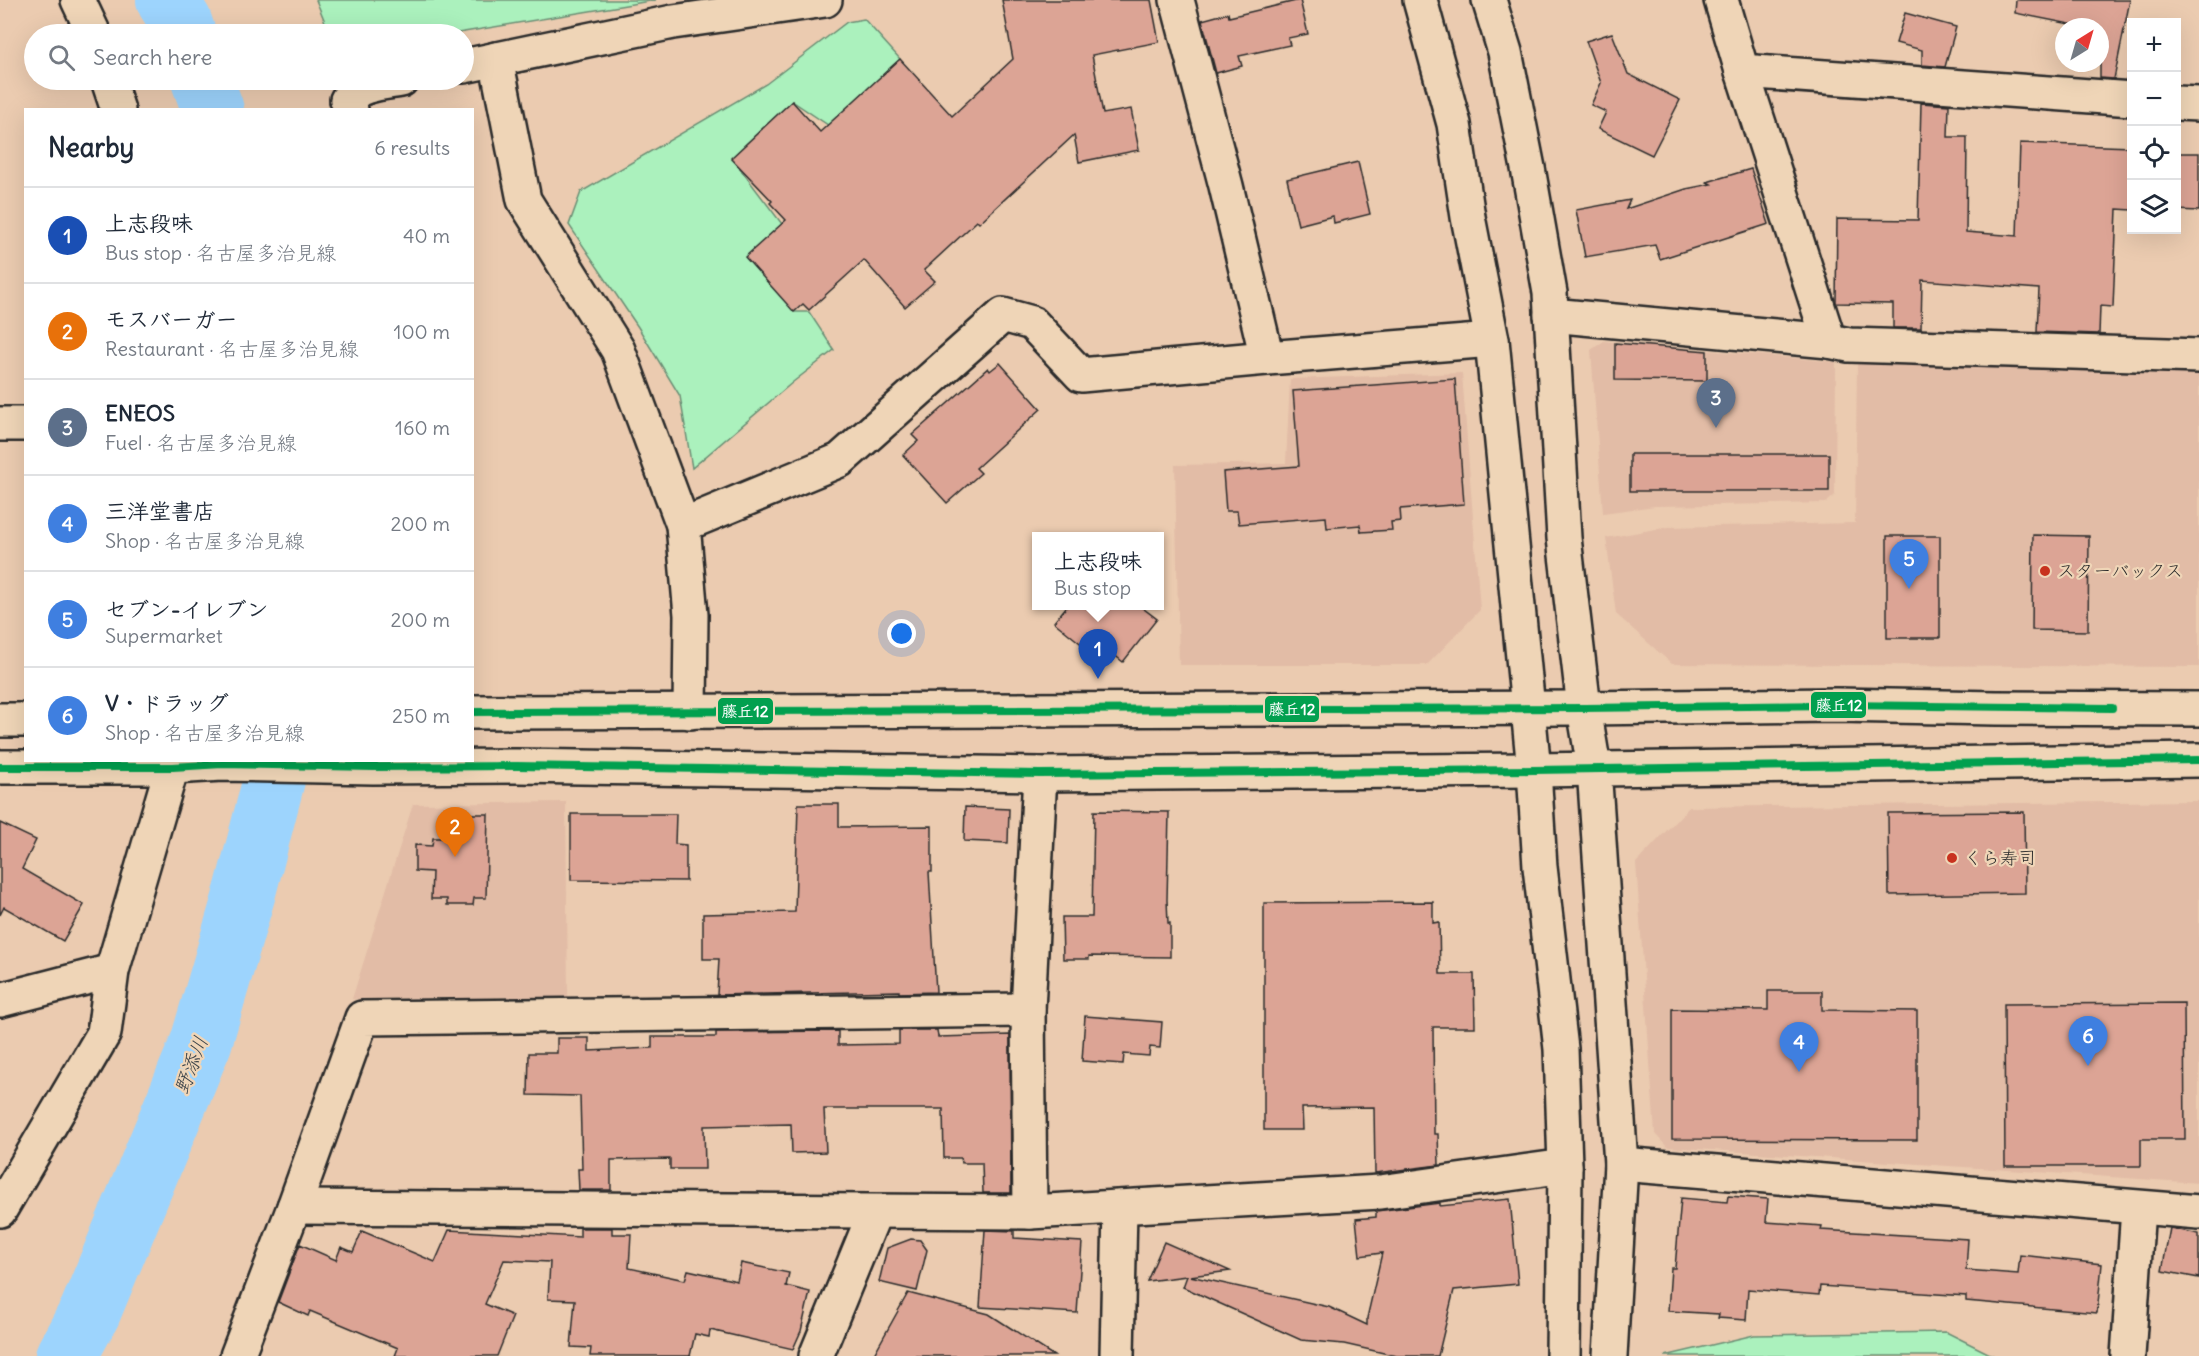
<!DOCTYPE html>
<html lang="en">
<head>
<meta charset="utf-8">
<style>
	body { margin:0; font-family:Delius,"Klee One",sans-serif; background:#f2f2f3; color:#1f2937 }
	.controls { position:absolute; right:18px; top:18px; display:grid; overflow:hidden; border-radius:0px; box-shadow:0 6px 24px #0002 }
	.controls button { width:54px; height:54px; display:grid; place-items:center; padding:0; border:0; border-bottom:2px solid #e0e1e3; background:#fff; color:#1f2937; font:30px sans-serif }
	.compass { position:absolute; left:2055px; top:18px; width:54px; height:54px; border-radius:50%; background:#fff; box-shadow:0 6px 24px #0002; rotate:37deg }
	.you { position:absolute; left:902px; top:634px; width:21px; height:21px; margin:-15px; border:4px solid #fff; border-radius:50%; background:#1a73e8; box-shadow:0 0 0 9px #1a73e833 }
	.badge { display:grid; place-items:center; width:39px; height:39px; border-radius:50%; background:#111827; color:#fff; font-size:20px; font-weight:700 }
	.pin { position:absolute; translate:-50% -50px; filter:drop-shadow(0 2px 3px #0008) }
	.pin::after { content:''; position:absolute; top:32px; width:21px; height:18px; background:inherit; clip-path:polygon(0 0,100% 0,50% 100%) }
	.popup { position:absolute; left:1032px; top:532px; width:132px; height:78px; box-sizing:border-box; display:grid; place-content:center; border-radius:0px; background:#fff; filter:drop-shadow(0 2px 4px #0005); font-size:20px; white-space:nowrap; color:#747a83 }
	.popup b { font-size:22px; color:#1f2937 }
	.popup::after { content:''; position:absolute; left:50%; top:100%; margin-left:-12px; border:12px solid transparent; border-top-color:#fff }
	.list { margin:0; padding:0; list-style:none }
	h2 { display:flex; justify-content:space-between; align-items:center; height:78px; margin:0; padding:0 24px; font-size:26px }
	h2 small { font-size:20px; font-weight:400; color:#747a83 }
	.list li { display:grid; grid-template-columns:39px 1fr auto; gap:18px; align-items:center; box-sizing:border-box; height:96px; padding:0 24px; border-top:2px solid #e0e1e3 }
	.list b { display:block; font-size:22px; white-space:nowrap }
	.list p { margin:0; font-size:20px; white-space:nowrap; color:#747a83 }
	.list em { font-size:20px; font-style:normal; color:#747a83 }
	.icon { flex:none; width:33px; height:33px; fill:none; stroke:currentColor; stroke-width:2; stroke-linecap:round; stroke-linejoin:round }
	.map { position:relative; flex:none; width:2199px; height:1356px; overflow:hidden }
	.search { position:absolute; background:#fff; box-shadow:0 6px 24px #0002; left:24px; top:24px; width:450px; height:66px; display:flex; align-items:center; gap:15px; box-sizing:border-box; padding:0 21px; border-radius:33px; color:#747a83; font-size:22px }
	.panel { position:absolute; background:#fff; box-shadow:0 6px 24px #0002; left:24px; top:108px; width:450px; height:654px; border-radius:0px }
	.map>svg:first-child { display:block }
	.built { fill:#e2bca6 }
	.green { fill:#abf1bd; stroke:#6b8e74; stroke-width:1.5 }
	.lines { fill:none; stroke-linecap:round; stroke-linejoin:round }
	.river { stroke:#9dd4fd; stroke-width:62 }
	.building { fill:#dca495; stroke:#2b2b2b; stroke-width:1.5 }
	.minor-casing { stroke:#2b2b2b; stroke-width:38 }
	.major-casing { stroke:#2b2b2b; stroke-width:38 }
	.minor { stroke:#efd5b7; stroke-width:33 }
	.major { stroke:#efd5b7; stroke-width:33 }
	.bus-1-casing { stroke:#efd5b7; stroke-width:12 }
	.bus-1 { stroke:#02a04f; stroke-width:8 }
	.poi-dot { fill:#c8321e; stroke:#efd5b7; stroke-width:2 }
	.labels { text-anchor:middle; stroke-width:4.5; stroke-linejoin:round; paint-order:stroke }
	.poi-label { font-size:18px; fill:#2b2b2b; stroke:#efd5b7; text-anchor:start }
	.water-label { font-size:20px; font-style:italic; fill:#3c444a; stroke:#efd5b7 }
	.line-badge { stroke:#efd5b7; stroke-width:2 }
	.badge-label { font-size:16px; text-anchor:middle; font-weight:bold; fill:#fff }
</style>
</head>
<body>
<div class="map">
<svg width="2199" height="1356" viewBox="0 0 2199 1356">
	<rect width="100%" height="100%" fill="#ebcbb0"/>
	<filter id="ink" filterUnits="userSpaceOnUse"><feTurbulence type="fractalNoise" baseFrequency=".0167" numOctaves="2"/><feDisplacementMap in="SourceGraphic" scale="12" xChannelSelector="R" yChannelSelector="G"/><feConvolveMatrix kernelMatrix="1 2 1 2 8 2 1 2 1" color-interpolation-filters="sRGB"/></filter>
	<g filter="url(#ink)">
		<g class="built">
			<path d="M 1604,341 L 1836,362 L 1835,495 L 1826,503 L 1655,506 L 1603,513 L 1591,350 Z"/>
			<path d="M 1857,364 L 2199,372 L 2199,667 L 1672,664 L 1616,614 L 1606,538 L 1667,527 L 1855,523 Z"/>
			<path d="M 1462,373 L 1480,610 L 1427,665 L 1179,665 L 1175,465 L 1286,463 L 1290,379 Z"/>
			<path d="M 2199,801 L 2199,1183 L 1667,1147 L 1655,1134 L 1636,863 L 1689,807 Z"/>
			<path d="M 566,802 L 568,997 L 352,999 L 413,804 Z"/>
		</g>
		<g class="green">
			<path d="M 316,0 L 656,0 L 452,34 L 330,34 Z"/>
			<path d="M 864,19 L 900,59 L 828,125 L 792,101 L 732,158 L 782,224 L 794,312 L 809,312 L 834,350 L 793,382 L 692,468 L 680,396 L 638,327 L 569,225 L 581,192 L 766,84 L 847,22 Z"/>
			<path d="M 1946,1332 L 1994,1356 L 1665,1356 L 1754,1335 Z"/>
		</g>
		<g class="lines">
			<g class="river">
				<path d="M 167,0 L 181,22 L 185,34"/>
				<path d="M 202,80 L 213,110"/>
				<path d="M 66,1356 L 90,1312 L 201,1043 L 245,892 L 279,760"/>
			</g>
		</g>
		<g class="building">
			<path d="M 1002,0 L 1151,0 L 1159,42 L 1092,55 L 1103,114 L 1131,109 L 1139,150 L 1079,162 L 1074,135 L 979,223 L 977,221 L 924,270 L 935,281 L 905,307 L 864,260 L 809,310 L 803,304 L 794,312 L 745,257 L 786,220 L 770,203 L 772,201 L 731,158 L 792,101 L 820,132 L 900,59 L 952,116 L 1013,59 Z"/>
			<path d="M 1300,0 L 1308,34 L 1288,38 L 1290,45 L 1239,56 L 1242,66 L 1216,73 L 1202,20 L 1228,13 L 1229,17 Z"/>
			<path d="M 2016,0 L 2130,0 L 2114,79 L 2100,78 L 2100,27 L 2085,27 L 2015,13 Z"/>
			<path d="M 1905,13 L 1956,27 L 1945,67 L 1922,65 L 1922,50 L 1896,43 Z"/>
			<path d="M 1612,33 L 1628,74 L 1680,100 L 1652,155 L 1598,129 L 1606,112 L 1591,105 L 1601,83 L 1586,41 Z"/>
			<path d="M 1921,103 L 1949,105 L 1948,137 L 1967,137 L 1966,232 L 2017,236 L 2020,143 L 2132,147 L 2132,210 L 2117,209 L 2113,307 L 2100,306 L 2099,334 L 2037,332 L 2039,289 L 1922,280 L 1921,328 L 1893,328 L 1893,304 L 1836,303 L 1837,219 L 1918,220 Z"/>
			<path d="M 2176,153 L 2199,153 L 2199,211 L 2176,210 Z"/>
			<path d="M 1358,162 L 1370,214 L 1334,223 L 1333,216 L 1298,225 L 1287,179 Z"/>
			<path d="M 1751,169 L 1769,224 L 1660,259 L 1655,245 L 1585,257 L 1576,210 L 1630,200 L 1626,209 L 1686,189 L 1711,184 L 1707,182 Z"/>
			<path d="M 1615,343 L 1707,351 L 1707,381 L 1615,380 Z"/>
			<path d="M 1000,363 L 1041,409 L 976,468 L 981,473 L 947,503 L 903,455 L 918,441 L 912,435 L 988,368 L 990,371 Z"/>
			<path d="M 1455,379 L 1464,504 L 1400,509 L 1401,521 L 1391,522 L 1392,530 L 1361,532 L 1360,525 L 1327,528 L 1326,517 L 1239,524 L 1237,511 L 1226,511 L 1223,472 L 1299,466 L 1293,391 Z"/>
			<rect x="1630" y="454" width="199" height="37"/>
			<path d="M 2033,535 L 2089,536 L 2088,631 L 2032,630 Z"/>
			<rect x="1887" y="536" width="53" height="102"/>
			<path d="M 1067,606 L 1140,606 L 1157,619 L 1123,662 L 1113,654 L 1105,663 L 1054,622 Z"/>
			<path d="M 798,804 L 839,804 L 839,827 L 932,826 L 932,872 L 929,872 L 936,992 L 899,993 L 899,991 L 717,995 L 719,959 L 703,959 L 703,914 L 795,912 Z"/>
			<path d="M 965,807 L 1009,809 L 1008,843 L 964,841 Z"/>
			<path d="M 1094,811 L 1169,812 L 1167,900 L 1168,923 L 1170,923 L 1170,957 L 1089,956 L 1089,959 L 1063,959 L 1062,917 L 1092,917 Z"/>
			<path d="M 2024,812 L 2025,893 L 1889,895 L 1888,813 Z"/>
			<path d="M 445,814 L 488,814 L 486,898 L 474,898 L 473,905 L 447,905 L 447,899 L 431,899 L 432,872 L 415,871 L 415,845 L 432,846 L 433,838 L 445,838 Z"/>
			<path d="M 571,814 L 676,814 L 675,844 L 686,845 L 686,881 L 571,880 Z"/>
			<path d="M 0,823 L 36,840 L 22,869 L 84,905 L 63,941 L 4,907 L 0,915 Z"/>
			<path d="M 1433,902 L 1433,923 L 1439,922 L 1440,974 L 1474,974 L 1475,1027 L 1433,1027 L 1434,1134 L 1438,1134 L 1439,1165 L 1375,1173 L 1374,1107 L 1302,1108 L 1303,1130 L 1264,1130 L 1264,903 Z"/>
			<path d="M 1768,991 L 1822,991 L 1822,1010 L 1917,1011 L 1917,1140 L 1672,1139 L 1672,1009 L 1768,1010 Z"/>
			<path d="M 2184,1003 L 2185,1139 L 2141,1139 L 2141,1166 L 2005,1166 L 2004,1004 Z"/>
			<path d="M 1085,1016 L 1162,1022 L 1160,1048 L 1150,1047 L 1149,1056 L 1124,1054 L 1123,1064 L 1082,1061 Z"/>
			<path d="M 899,1030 L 937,1030 L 938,1037 L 1010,1035 L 1011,1193 L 983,1193 L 982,1163 L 962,1163 L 961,1158 L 944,1158 L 943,1109 L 824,1109 L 826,1152 L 792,1153 L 791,1124 L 704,1126 L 705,1169 L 670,1169 L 670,1159 L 611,1160 L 611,1190 L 579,1190 L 578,1169 L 582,1169 L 580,1096 L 528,1095 L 529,1053 L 557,1053 L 557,1038 L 589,1038 L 589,1051 L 652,1048 L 652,1037 L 716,1037 L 716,1032 L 838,1031 L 838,1045 L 899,1044 Z"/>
			<path d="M 1728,1196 L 1768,1199 L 1766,1222 L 1822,1226 L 1821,1230 L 1968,1239 L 1966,1270 L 2018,1274 L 2020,1255 L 2102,1264 L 2097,1313 L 1966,1301 L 1966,1296 L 1820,1286 L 1819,1295 L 1748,1289 L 1746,1320 L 1718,1318 L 1719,1314 L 1668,1311 L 1671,1268 L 1675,1268 L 1681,1198 L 1727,1202 Z"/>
			<path d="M 1510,1199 L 1518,1284 L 1454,1290 L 1438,1356 L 1397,1356 L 1344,1344 L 1301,1340 L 1183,1287 L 1187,1276 L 1147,1281 L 1164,1242 L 1230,1271 L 1190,1276 L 1329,1307 L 1367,1325 L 1367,1318 L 1382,1253 L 1360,1256 L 1356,1219 L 1376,1217 L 1376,1211 L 1440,1203 L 1440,1206 Z"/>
			<path d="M 580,1228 L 612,1228 L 612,1234 L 631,1234 L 629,1268 L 685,1280 L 688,1270 L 737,1281 L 741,1263 L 789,1273 L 786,1286 L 810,1292 L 801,1331 L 793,1349 L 710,1330 L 709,1337 L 695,1334 L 690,1356 L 590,1356 L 591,1348 L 571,1347 L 575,1300 L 548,1299 L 550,1262 L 504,1260 L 485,1304 L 513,1316 L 497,1356 L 395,1356 L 398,1348 L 310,1311 L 308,1316 L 278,1302 L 300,1244 L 336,1260 L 341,1247 L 353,1252 L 362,1231 L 435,1262 L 449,1230 L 580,1237 Z"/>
			<path d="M 2170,1228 L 2199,1234 L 2199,1278 L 2162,1271 Z"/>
			<path d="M 985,1230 L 1014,1231 L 1014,1238 L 1082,1242 L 1077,1313 L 980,1307 Z"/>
			<path d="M 911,1239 L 920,1240 L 927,1250 L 917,1291 L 879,1282 L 887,1248 Z"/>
			<path d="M 908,1293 L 989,1314 L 1054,1356 L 873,1356 Z"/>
		</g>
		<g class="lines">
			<g class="minor-casing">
				<g id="minor">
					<path d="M 78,0 L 94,34"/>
					<path d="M 1177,0 L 1226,186 L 1267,358 L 1492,340"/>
					<path d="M 1420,0 L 1454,124 L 1468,217 L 1492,340 L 1534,770 L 1540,867 L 1561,1049 L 1565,1166 L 1563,1356"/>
					<path d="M 1489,0 L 1505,52 L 1528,168 L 1550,293 L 1564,538 L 1584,708 L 1594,768 L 1621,1164 L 1610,1356"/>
					<path d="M 1721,0 L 1742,71 L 2132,99"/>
					<path d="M 496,59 L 524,200 L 618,350 L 683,525 L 691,615 L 690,712"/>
					<path d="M 464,66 L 673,22 L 825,0"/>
					<path d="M 1742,71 L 1829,341 L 1849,345 L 2199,356"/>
					<path d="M 108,80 L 118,110"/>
					<path d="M 2176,103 L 2199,104"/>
					<path d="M 351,110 L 347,100 C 357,84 384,83 401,80"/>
					<path d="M 1551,315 L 1829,341"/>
					<path d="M 0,424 L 26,424"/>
					<path d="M 683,525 L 840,460 L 1003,315 L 1032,323 L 1081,375 L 1267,358"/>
					<path d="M 0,1000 L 112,971"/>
					<path d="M 1621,1164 L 2199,1212"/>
					<path d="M 294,1207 L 1030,1212 L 1380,1192 L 1565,1166"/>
					<path d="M 0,1210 L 104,1033 L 112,971 L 174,760"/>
					<path d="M 1030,1212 L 1028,1010 L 1040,774"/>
					<path d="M 237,1356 L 294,1207 L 362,1018 L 1028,1010"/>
					<path d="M 816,1356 L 875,1212"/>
					<path d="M 1117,1356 L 1120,1207"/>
					<path d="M 2128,1356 L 2138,1208"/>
				</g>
			</g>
			<g class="major-casing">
				<g id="major">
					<path d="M 472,712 L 1584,708 L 1836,705 L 1996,708 L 2199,709"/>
					<path d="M 0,720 L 26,720"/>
					<path d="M 0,767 L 173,767 L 222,764 L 373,767 L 517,766 L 1040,774 L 1534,770 L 2199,760"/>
				</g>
			</g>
			<use href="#minor" class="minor"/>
			<use href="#major" class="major"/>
			<g class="bus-1-casing">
				<g id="bus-1">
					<path d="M 472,712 L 1584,708 L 1836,705 L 2112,708"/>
					<path d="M 0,767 L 173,767 L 222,764 L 373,767 L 517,766 L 1040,774 L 1534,770 L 2199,760"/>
				</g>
			</g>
			<use href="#bus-1" class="bus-1"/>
		</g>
	</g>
	<g class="poi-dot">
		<circle cx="2045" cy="571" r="6"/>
		<circle cx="1952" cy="858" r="6"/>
	</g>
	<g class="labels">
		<g class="poi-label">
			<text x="2057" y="577">スターバックス</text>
			<text x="1964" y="864">くら寿司</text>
		</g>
		<g class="water-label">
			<text transform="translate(191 1065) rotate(-69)" y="7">野添川</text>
		</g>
	</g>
	<g class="line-badge">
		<rect x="1810" y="691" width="57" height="28" rx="6" fill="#02a04f"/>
		<rect x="1264" y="695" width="56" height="28" rx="6" fill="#02a04f"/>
		<rect x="717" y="697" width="57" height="28" rx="6" fill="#02a04f"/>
	</g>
	<g class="badge-label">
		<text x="1839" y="711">藤丘12</text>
		<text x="1292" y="715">藤丘12</text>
		<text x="745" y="717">藤丘12</text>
	</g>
</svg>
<div class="controls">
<button>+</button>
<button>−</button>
<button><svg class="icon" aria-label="locate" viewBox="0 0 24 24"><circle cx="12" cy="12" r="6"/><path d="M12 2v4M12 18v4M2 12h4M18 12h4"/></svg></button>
<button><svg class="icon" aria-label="layers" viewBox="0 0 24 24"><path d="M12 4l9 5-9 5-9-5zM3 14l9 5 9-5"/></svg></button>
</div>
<svg class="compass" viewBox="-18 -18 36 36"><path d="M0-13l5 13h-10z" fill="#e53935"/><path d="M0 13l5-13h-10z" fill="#747a83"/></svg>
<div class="you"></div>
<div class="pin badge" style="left:1098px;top:679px;background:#1a4fb4">1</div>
<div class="popup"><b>上志段味</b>Bus stop</div>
<div class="pin badge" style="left:455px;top:857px;background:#e8710a">2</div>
<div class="pin badge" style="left:1716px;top:428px;background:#5c6f8a">3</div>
<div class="pin badge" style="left:1799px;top:1072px;background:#3f7fe0">4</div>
<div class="pin badge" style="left:1909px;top:589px;background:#3f7fe0">5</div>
<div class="pin badge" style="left:2088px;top:1066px;background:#3f7fe0">6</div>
<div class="search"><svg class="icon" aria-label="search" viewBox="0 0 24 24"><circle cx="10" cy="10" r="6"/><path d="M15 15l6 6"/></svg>Search here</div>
<section class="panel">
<h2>Nearby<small>6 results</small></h2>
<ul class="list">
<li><span class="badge" style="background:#1a4fb4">1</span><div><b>上志段味</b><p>Bus stop · 名古屋多治見線</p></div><em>40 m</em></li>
<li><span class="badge" style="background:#e8710a">2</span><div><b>モスバーガー</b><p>Restaurant · 名古屋多治見線</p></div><em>100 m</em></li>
<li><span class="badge" style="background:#5c6f8a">3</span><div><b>ENEOS</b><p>Fuel · 名古屋多治見線</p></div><em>160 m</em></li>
<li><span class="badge" style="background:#3f7fe0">4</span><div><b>三洋堂書店</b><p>Shop · 名古屋多治見線</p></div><em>200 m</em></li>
<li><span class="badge" style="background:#3f7fe0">5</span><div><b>セブン-イレブン</b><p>Supermarket</p></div><em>200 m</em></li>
<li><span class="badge" style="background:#3f7fe0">6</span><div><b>V・ドラッグ</b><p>Shop · 名古屋多治見線</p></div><em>250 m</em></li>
</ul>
</section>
</div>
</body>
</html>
